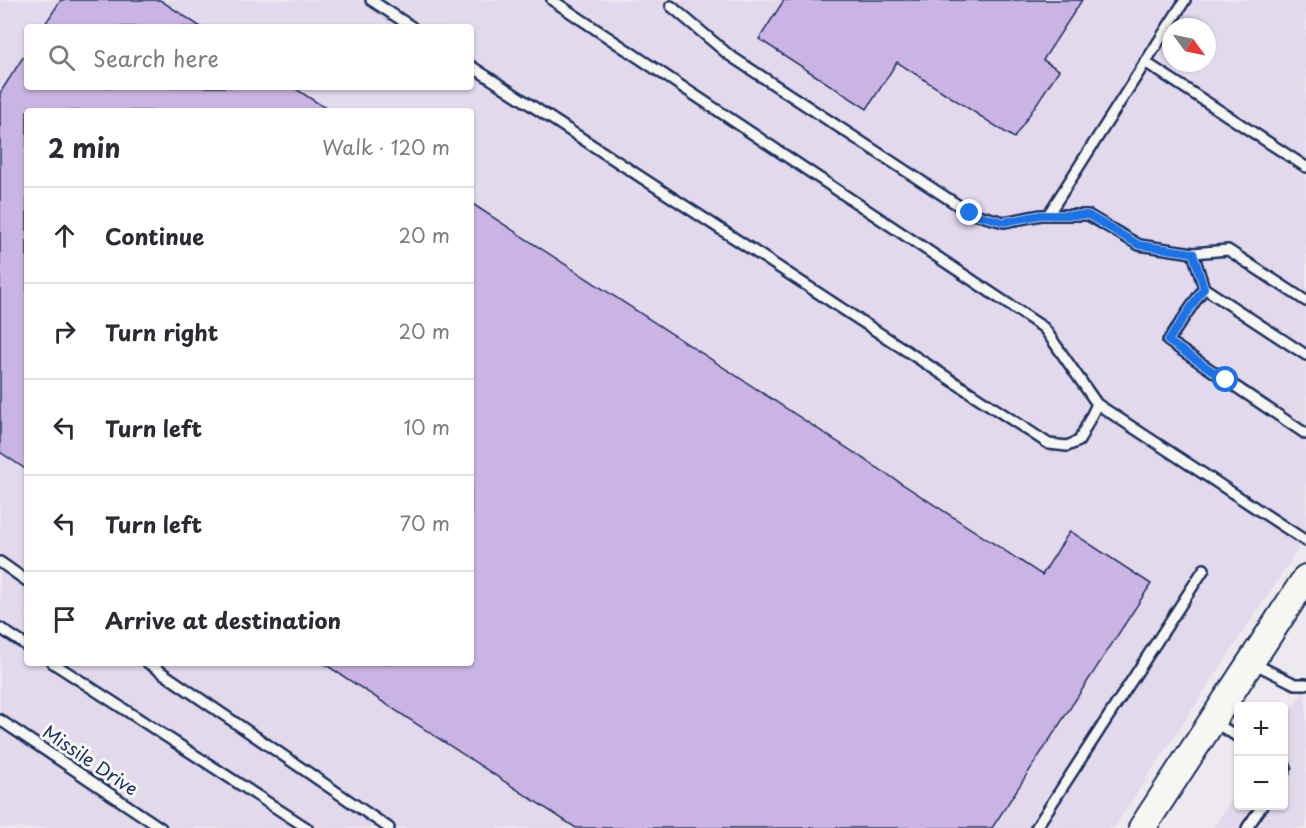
<!DOCTYPE html>
<html lang="en">
<head>
<meta charset="utf-8">
<style>
	body { margin:0; font-family:"Playpen Sans",sans-serif; background:#f2f2f3; color:#2b2b33 }
	.controls { position:absolute; right:18px; bottom:18px; display:grid; overflow:hidden; border-radius:6px; box-shadow:0 2px 4px #0004 }
	.controls button { width:54px; height:54px; display:grid; place-items:center; padding:0; border:0; border-bottom:2px solid #e1e1e2; background:#fff; color:#2b2b33; font:30px sans-serif }
	.compass { position:absolute; left:1162px; top:18px; width:54px; height:54px; border-radius:50%; background:#fff; box-shadow:0 2px 4px #0004; rotate:123deg }
	.stop { position:absolute; width:18px; height:18px; margin:-14px; border:4px solid #1a73e8; border-radius:50%; background:#fff }
	.stop.end { background:#1a73e8; border-color:#fff; box-shadow:0 2px 6px #0008 }
	.list { margin:0; padding:0; list-style:none }
	h2 { display:flex; justify-content:space-between; align-items:center; height:78px; margin:0; padding:0 24px; font-size:26px }
	h2 small { font-size:20px; font-weight:400; color:#7c7c81 }
	.list li { display:grid; grid-template-columns:39px 1fr auto; gap:18px; align-items:center; box-sizing:border-box; height:96px; padding:0 24px; border-top:2px solid #e1e1e2 }
	.list b { display:block; font-size:22px; white-space:nowrap }
	.list em { font-size:20px; font-style:normal; color:#7c7c81 }
	.icon { flex:none; width:33px; height:33px; fill:none; stroke:currentColor; stroke-width:2; stroke-linecap:round; stroke-linejoin:round }
	.map { position:relative; flex:none; width:1306px; height:828px; overflow:hidden }
	.search { position:absolute; background:#fff; box-shadow:0 2px 4px #0004; left:24px; top:24px; width:450px; height:66px; display:flex; align-items:center; gap:15px; box-sizing:border-box; padding:0 21px; border-radius:6px; color:#7c7c81; font-size:22px }
	.panel { position:absolute; background:#fff; box-shadow:0 2px 4px #0004; left:24px; top:108px; width:450px; height:558px; border-radius:6px }
	.map>svg:first-child { display:block }
	.built { fill:#e2d9ec; fill-rule:evenodd }
	.building { fill:#cab4e4; stroke:#1b2f5e; stroke-width:1.5 }
	.lines { fill:none; stroke-linecap:round; stroke-linejoin:round }
	.lane-casing { stroke:#1b2f5e; stroke-width:14 }
	.secondary-casing { stroke:#1b2f5e; stroke-width:30 }
	.lane { stroke:#f6f6f2; stroke-width:9 }
	.secondary { stroke:#f6f6f2; stroke-width:26 }
	.route { stroke:#1a73e8; stroke-width:8 }
	.labels { text-anchor:middle; stroke-width:6; stroke-linejoin:round; paint-order:stroke }
	.street-label { font-size:18px; fill:#1b2f5e; stroke:#f6f6f2 }
</style>
</head>
<body>
<div class="map">
<svg width="1306" height="828" viewBox="0 0 1306 828">
	<rect width="100%" height="100%" fill="#ede9ef"/>
	<filter id="ink" filterUnits="userSpaceOnUse"><feTurbulence type="fractalNoise" baseFrequency=".0167" numOctaves="2"/><feDisplacementMap in="SourceGraphic" scale="12" xChannelSelector="R" yChannelSelector="G"/><feConvolveMatrix kernelMatrix="1 2 1 2 8 2 1 2 1" color-interpolation-filters="sRGB"/></filter>
	<g filter="url(#ink)">
		<g class="built">
			<path d="M 0,0 L 1306,0 L 1306,537 L 1114,828 L 0,828 ZM 27,27 L 471,27 L 471,87 L 27,87 ZM 1171,27 L 1207,27 L 1207,63 L 1171,63 ZM 27,111 L 471,111 L 471,663 L 27,663 Z"/>
			<path d="M 1306,687 L 1306,828 L 1213,828 L 1238,789 L 1238,806 L 1284,806 L 1284,721 Z"/>
		</g>
		<g class="building">
			<path d="M 61,0 L 160,0 L 201,27 L 43,27 Z"/>
			<path d="M 784,0 L 1082,0 L 1043,60 L 1059,70 L 1014,138 L 897,62 L 867,109 L 759,39 Z"/>
			<path d="M 27,51 L 27,87 L 293,87 L 330,111 L 27,111 L 27,470 L 0,452 L 0,93 Z"/>
			<path d="M 471,203 L 1042,575 L 1070,531 L 1151,584 L 992,828 L 576,828 L 323,663 L 471,663 Z"/>
		</g>
		<g class="lines">
			<g class="lane-casing">
				<g id="lane">
					<path d="M 371,0 L 412,27"/>
					<path d="M 552,0 L 1044,328 L 1097,404 L 1306,541"/>
					<path d="M 671,6 L 729,55 L 970,213 L 1004,222 L 1041,215 L 1088,215 L 1139,245 L 1193,253 L 1228,250 L 1306,301"/>
					<path d="M 1145,62 L 1306,167"/>
					<path d="M 471,66 L 1049,444 L 1067,446 L 1079,441 L 1097,404"/>
					<path d="M 1048,215 L 1185,0"/>
					<path d="M 1193,253 L 1204,288 L 1306,355"/>
					<path d="M 1204,288 L 1168,341 L 1306,434"/>
					<path d="M 0,562 L 27,581"/>
					<path d="M 0,628 L 27,646"/>
					<path d="M 53,663 L 307,828"/>
					<path d="M 148,663 L 389,828"/>
					<path d="M 1253,663 L 1295,684 L 1306,684"/>
					<path d="M 0,720 L 161,828"/>
					<path d="M 1214,722 L 1238,737"/>
					<path d="M 1284,766 L 1286,767 L 1284,772"/>
					<path d="M 1036,828 L 1204,569"/>
					<path d="M 1247,828 L 1262,806"/>
				</g>
			</g>
			<g class="secondary-casing">
				<path id="secondary" d="M 1142,828 L 1306,578"/>
			</g>
			<use href="#lane" class="lane"/>
			<use href="#secondary" class="secondary"/>
		</g>
	</g>
	<g class="lines" filter="url(#ink)">
		<path class="route" d="M 970,213 L 1004,222 L 1041,215 L 1088,215 L 1139,245 L 1193,253 L 1204,288 L 1168,341 L 1226,380"/>
	</g>
	<g class="labels">
		<g class="street-label">
			<text transform="translate(90 761) rotate(34)" y="6">Missile Drive</text>
		</g>
	</g>
</svg>
<div class="controls">
<button>+</button>
<button>−</button>
</div>
<svg class="compass" viewBox="-18 -18 36 36"><path d="M0-13l5 13h-10z" fill="#e53935"/><path d="M0 13l5-13h-10z" fill="#7c7c81"/></svg>
<div class="stop" style="left:1226px;top:380px"></div>
<div class="stop end" style="left:970px;top:213px"></div>
<div class="search"><svg class="icon" aria-label="search" viewBox="0 0 24 24"><circle cx="10" cy="10" r="6"/><path d="M15 15l6 6"/></svg>Search here</div>
<section class="panel">
<h2>2 min<small>Walk · 120 m</small></h2>
<ul class="list">
<li><svg class="icon" aria-label="ahead" viewBox="0 0 24 24"><path d="M12 20V5M6 11l6-6 6 6"/></svg><div><b>Continue</b></div><em>20 m</em></li>
<li><svg class="icon" aria-label="right" viewBox="0 0 24 24"><path d="M7 20v-9h11M14 6l5 5-5 5"/></svg><div><b>Turn right</b></div><em>20 m</em></li>
<li><svg class="icon" aria-label="left" viewBox="0 0 24 24"><path d="M17 20v-9H6M10 6l-5 5 5 5"/></svg><div><b>Turn left</b></div><em>10 m</em></li>
<li><svg class="icon" aria-label="left" viewBox="0 0 24 24"><path d="M17 20v-9H6M10 6l-5 5 5 5"/></svg><div><b>Turn left</b></div><em>70 m</em></li>
<li><svg class="icon" aria-label="arrive" viewBox="0 0 24 24"><path d="M6 21V4h12l-3 4 3 4H6"/></svg><div><b>Arrive at destination</b></div></li>
</ul>
</section>
</div>
</body>
</html>
